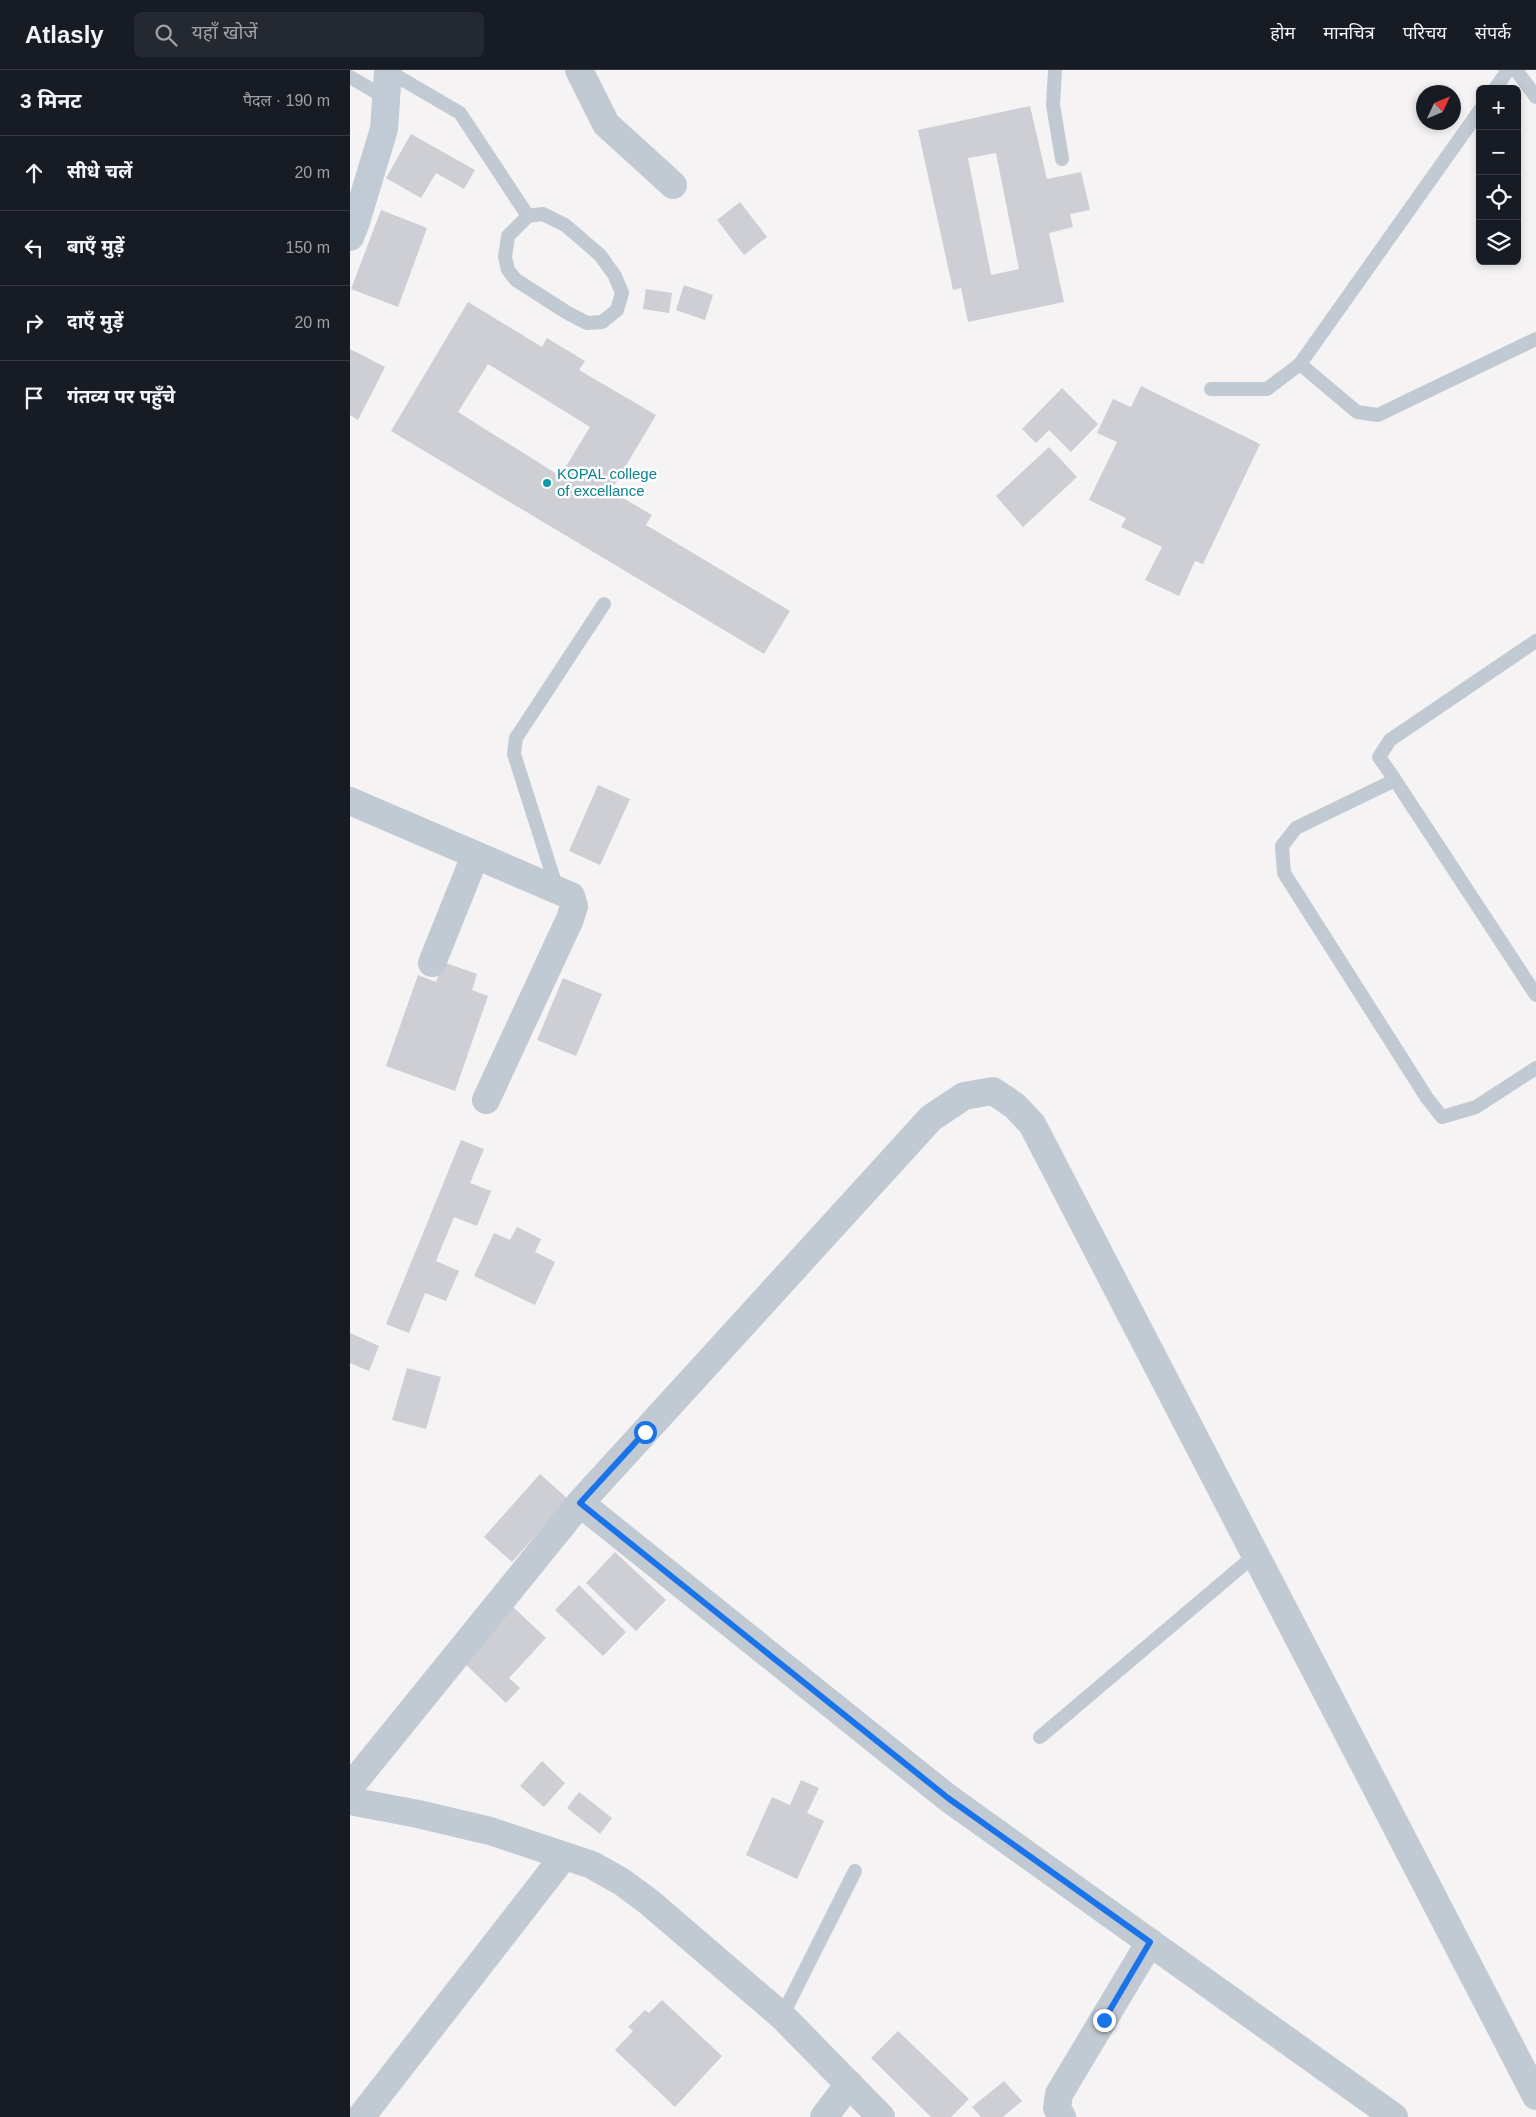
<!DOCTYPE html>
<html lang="hi">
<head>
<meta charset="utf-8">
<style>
	body { margin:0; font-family:Helvetica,"Noto Sans Devanagari",sans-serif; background:#242831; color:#f1f3f6 }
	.controls { position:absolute; right:15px; top:15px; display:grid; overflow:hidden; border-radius:8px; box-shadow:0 2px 8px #0003 }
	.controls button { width:45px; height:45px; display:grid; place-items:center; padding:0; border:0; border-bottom:1px solid #363941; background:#171b24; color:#f1f3f6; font:25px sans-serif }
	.compass { position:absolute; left:1066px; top:15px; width:45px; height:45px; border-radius:50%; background:#171b24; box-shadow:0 2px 8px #0003; rotate:46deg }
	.stop { position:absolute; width:15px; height:15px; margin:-11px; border:4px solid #1a73e8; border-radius:50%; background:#fff }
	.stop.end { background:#1a73e8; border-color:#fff; box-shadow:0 1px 5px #0008 }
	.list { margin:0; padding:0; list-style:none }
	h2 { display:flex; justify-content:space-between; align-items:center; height:65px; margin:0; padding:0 20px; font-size:21px }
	h2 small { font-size:16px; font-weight:400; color:#9ea1a6 }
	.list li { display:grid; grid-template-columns:32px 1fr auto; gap:15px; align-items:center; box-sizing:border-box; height:75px; padding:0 20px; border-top:1px solid #363941 }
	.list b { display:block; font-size:19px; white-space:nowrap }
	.list em { font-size:16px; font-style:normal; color:#9ea1a6 }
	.icon { flex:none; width:28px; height:28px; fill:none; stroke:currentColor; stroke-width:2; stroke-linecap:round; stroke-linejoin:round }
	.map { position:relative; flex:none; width:1186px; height:2047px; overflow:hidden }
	header { display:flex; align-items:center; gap:30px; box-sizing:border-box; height:70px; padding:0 25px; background:#171b24; border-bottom:1px solid #363941 }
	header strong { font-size:24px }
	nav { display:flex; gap:28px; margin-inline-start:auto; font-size:18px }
	.search { width:350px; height:45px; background:#242831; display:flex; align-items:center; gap:12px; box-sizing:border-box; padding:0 18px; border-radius:8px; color:#9ea1a6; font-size:19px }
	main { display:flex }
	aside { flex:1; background:#171b24 }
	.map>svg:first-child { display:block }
	.building { fill:#cdcfd5; fill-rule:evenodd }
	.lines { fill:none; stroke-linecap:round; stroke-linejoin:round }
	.lane { stroke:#c1cad2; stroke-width:14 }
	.street { stroke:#c1cad2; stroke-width:28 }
	.secondary { stroke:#c1cbd6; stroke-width:28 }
	.route { stroke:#1a73e8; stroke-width:6 }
	.culture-dot { fill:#0f9aa8; stroke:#fff; stroke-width:2 }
	.labels { text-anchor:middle; stroke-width:5; stroke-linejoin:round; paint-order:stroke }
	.culture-label { font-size:15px; fill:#0d838f; stroke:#fff; text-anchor:start }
</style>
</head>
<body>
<header>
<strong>Atlasly</strong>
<div class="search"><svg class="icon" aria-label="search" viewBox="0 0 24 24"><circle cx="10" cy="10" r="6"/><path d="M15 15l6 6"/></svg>यहाँ खोजें</div>
<nav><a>होम</a><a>मानचित्र</a><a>परिचय</a><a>संपर्क</a></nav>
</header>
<main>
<aside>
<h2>3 मिनट<small>पैदल · 190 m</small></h2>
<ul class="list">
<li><svg class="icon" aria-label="ahead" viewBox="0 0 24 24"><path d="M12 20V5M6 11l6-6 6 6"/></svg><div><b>सीधे चलें</b></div><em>20 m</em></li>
<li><svg class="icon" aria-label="left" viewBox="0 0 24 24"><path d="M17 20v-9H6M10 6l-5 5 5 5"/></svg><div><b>बाएँ मुड़ें</b></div><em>150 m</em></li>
<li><svg class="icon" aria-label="right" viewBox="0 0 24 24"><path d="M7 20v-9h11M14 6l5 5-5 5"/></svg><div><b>दाएँ मुड़ें</b></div><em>20 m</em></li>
<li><svg class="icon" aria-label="arrive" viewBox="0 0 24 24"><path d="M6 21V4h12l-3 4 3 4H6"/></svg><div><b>गंतव्य पर पहुँचे</b></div></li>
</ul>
</aside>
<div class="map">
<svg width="1186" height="2047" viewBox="0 0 1186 2047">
	<rect width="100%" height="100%" fill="#f5f3f3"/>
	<g class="building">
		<path d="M 680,36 L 697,109 L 731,102 L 740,140 L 720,144 L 723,157 L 699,163 L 714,232 L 618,252 L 611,218 L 603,220 L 568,60 ZM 646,83 L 669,199 L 641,205 L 618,88 Z"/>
		<path d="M 61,64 L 125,100 L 114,119 L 86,103 L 71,128 L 36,108 Z"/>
		<path d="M 390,132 L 417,167 L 394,185 L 367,150 Z"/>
		<path d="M 31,140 L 77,158 L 48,237 L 1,219 Z"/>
		<path d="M 334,215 L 363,225 L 355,250 L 326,240 Z"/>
		<path d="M 296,219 L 322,223 L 319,243 L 293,239 Z"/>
		<path d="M 118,232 L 192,277 L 197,268 L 235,291 L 229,300 L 306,345 L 261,421 L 302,445 L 296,455 L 440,541 L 414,584 L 41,361 ZM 138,294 L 240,357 L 210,406 L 108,342 Z"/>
		<path d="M 0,279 L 35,297 L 8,350 L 0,345 Z"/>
		<path d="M 791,316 L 910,374 L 853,494 L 845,491 L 829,526 L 795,510 L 812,477 L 771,457 L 776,448 L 739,430 L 767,372 L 747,363 L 763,329 L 781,337 Z"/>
		<path d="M 712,318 L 748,354 L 721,382 L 699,360 L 686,373 L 672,359 Z"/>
		<path d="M 699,377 L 727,407 L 673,457 L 646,426 Z"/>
		<path d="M 248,715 L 280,729 L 250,795 L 219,781 Z"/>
		<path d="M 93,892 L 127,904 L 122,920 L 138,926 L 105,1021 L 36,996 L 68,905 L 86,912 Z"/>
		<path d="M 213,908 L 252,924 L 226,986 L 187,970 Z"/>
		<path d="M 111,1070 L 134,1079 L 120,1113 L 141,1121 L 127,1156 L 104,1147 L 86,1191 L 109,1201 L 96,1231 L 75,1223 L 59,1263 L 36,1254 Z"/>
		<path d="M 167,1157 L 191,1169 L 185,1182 L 205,1192 L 185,1235 L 124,1206 L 144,1163 L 160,1170 Z"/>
		<path d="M 0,1263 L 29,1276 L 19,1301 L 0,1293 Z"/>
		<path d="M 57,1298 L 91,1307 L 76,1359 L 42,1350 Z"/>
		<path d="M 190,1404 L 218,1429 L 162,1492 L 134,1467 Z"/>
		<path d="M 265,1482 L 316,1530 L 286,1561 L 236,1513 Z"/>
		<path d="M 229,1515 L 276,1562 L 253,1586 L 205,1540 Z"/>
		<path d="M 161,1535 L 196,1568 L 159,1608 L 170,1618 L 156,1633 L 110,1589 Z"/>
		<path d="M 192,1691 L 215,1713 L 194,1737 L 170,1716 Z"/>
		<path d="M 451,1710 L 469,1718 L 457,1743 L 474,1751 L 447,1809 L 396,1785 L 422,1727 L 440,1735 Z"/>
		<path d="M 229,1722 L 262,1748 L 250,1764 L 217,1738 Z"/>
		<path d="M 312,1930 L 372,1986 L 325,2037 L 265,1980 L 283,1961 L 278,1957 L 295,1940 L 299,1943 Z"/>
		<path d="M 548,1961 L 619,2029 L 601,2047 L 581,2047 L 521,1988 Z"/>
		<path d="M 654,2011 L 672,2031 L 653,2047 L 631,2047 L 622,2037 Z"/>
	</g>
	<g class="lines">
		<g class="lane">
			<path d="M 705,0 L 703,35 L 712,89"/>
			<path d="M 1166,0 L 1186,27"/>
			<path d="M 38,1 L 110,43 L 178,146"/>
			<path d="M 0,7 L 36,28"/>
			<path d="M 1145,19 L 1158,0"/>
			<path d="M 193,144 L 215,155 L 228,166 L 250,185 L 265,206 L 272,223 L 267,240 L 252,252 L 237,253 L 216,242 L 166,210 L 158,200 L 155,187 L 158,166 L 178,146 Z"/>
			<path d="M 950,294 L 1007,342 L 1028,345 L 1186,269"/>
			<path d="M 861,319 L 917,319 L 950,294 L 1130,40"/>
			<path d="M 1186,571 L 1040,670 L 1029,687 L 1045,710 L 946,758 L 932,776 L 934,803 L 1077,1028 L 1092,1047 L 1126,1037 L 1186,998"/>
			<path d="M 1045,710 L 1186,925"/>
			<path d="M 207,819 L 164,684 L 166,668 L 254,534"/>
			<path d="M 690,1667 L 905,1485"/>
			<path d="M 432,1946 L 505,1801"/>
		</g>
		<g class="street">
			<path d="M 229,0 L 256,54 L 323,115"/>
			<path d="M 0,731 L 221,826 L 224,836 L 220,849 L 136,1030"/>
			<path d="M 82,893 L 125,786"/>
			<path d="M 230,1433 L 598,1728 L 1044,2047"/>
			<path d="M 0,1717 L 230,1433 L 581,1048 L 614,1026 L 643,1021 L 665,1036 L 682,1054 L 1186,2026"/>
			<path d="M 0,1731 L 68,1744 L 140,1761 L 242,1795 L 272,1812 L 299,1832 L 432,1946 L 531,2047"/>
			<path d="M 11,2047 L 214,1786"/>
			<path d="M 474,2047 L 499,2014"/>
			<path d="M 712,2047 L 707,2038 L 709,2024 L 800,1872"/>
		</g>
		<path class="secondary" d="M 0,167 L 6,152 L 34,59 L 38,0"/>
	</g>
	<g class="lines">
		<path class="route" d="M 295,1362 L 230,1433 L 598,1728 L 800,1872 L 754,1950"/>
	</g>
	<circle class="culture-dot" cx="197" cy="413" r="5"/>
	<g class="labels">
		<g class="culture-label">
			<text x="207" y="409">KOPAL college<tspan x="207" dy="17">of excellance</tspan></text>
		</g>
	</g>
</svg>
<div class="controls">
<button>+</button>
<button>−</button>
<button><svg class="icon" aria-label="locate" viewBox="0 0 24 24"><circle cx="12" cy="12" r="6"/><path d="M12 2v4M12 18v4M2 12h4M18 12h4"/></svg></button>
<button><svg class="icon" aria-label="layers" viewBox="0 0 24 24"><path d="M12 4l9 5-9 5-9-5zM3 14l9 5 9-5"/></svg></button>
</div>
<svg class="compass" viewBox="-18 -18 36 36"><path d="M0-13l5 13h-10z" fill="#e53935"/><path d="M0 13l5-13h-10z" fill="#9ea1a6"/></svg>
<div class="stop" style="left:295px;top:1362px"></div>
<div class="stop end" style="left:754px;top:1950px"></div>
</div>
</main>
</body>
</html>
